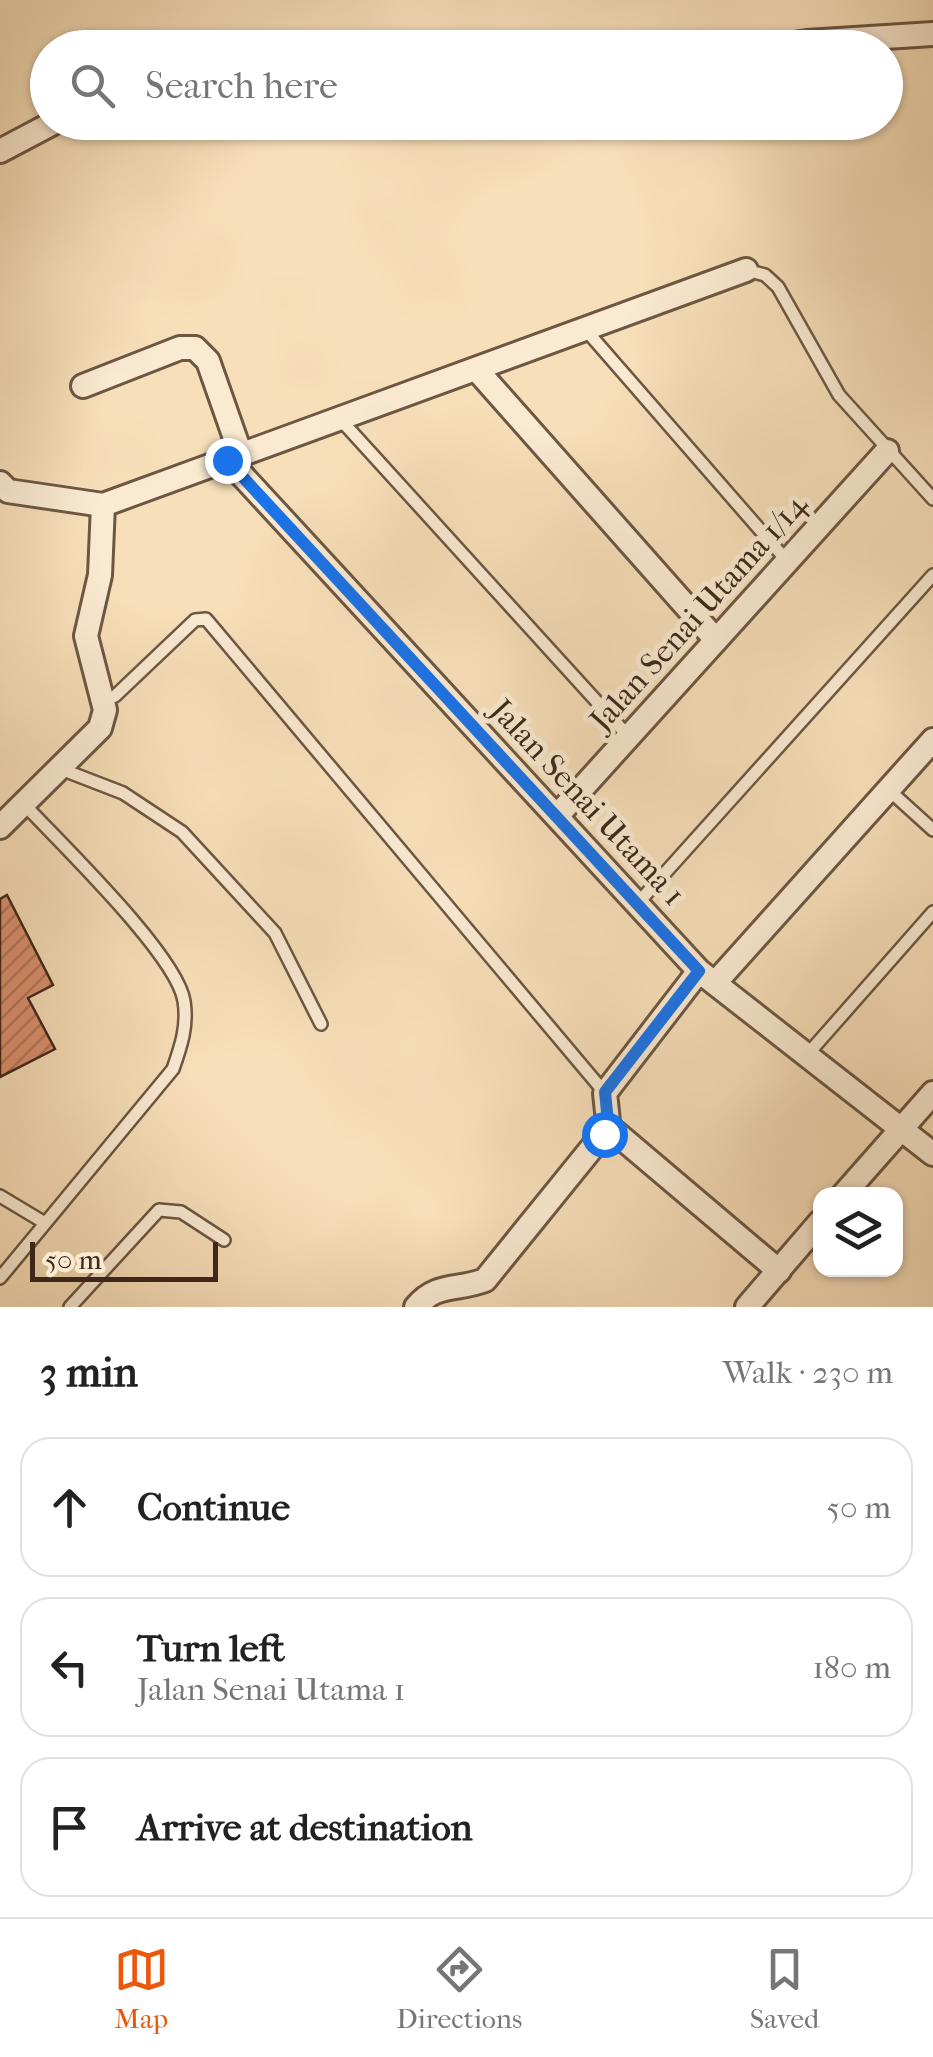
<!DOCTYPE html>
<html lang="en">
<head>
<meta charset="utf-8">
<style>
	body { margin:0; font-family:"IM FELL French Canon",serif; background:#f2f2f2; color:#222 }
	.controls { position:absolute; right:30px; bottom:30px; display:grid; overflow:hidden; border-radius:20px; box-shadow:0 2px 8px #0004 }
	.controls button { width:90px; height:90px; display:grid; place-items:center; padding:0; border:0; border-bottom:2px solid #e0e0e0; background:#fff; color:#222; font:50px sans-serif }
	.scale { position:absolute; left:30px; bottom:25px; width:188px; box-sizing:border-box; padding-left:10px; border:5px solid #3f281a; border-top:0; font-size:28px; line-height:35px; white-space:nowrap; color:#3f281a; -webkit-text-stroke:8px #faead2; paint-order:stroke }
	.stop { position:absolute; width:30px; height:30px; margin:-22px; border:8px solid #1a73e8; border-radius:50%; background:#fff }
	.stop.end { background:#1a73e8; border-color:#fff; box-shadow:0 2px 10px #0008 }
	.list { margin:0; padding:0; list-style:none }
	h2 { display:flex; justify-content:space-between; align-items:center; height:130px; margin:0; padding:0 40px; font-size:42px }
	h2 small { font-size:32px; font-weight:400; color:#767676 }
	.list li { display:grid; grid-template-columns:65px 1fr auto; gap:30px; align-items:center; box-sizing:border-box; height:140px; margin:0 20px 20px; padding:0 20px; border:2px solid #e0e0e0; border-radius:30px }
	.list b { display:block; font-size:38px; white-space:nowrap }
	.list p { margin:0; font-size:32px; white-space:nowrap; color:#767676 }
	.list em { font-size:32px; font-style:normal; color:#767676 }
	.icon { flex:none; width:55px; height:55px; fill:none; stroke:currentColor; stroke-width:2; stroke-linecap:round; stroke-linejoin:round }
	.map { position:relative; flex:none; width:933px; height:1307px; overflow:hidden }
	.search { position:absolute; background:#fff; box-shadow:0 2px 8px #0004; left:30px; right:30px; top:30px; height:110px; display:flex; align-items:center; gap:25px; box-sizing:border-box; padding:0 35px; border-radius:55px; color:#767676; font-size:38px }
	.sheet { height:610px; background:#fff }
	nav { display:flex; justify-content:space-around; align-items:center; box-sizing:border-box; height:140px; border-top:2px solid #e0e0e0; background:#fff; font-size:28px; color:#767676 }
	nav a { display:grid; justify-items:center; gap:5px }
	nav .on { color:#ea580c }
	.map>svg:first-child { display:block }
	.building { fill:url(#building-hatch); stroke:#3f281a; stroke-width:2.5 }
	.lines { fill:none; stroke-linecap:round; stroke-linejoin:round }
	.lane-casing { stroke:#6d5642; stroke-width:16 }
	.street-casing { stroke:#6d5642; stroke-width:28 }
	.lane { stroke:#faead2; stroke-width:11 }
	.street { stroke:#faead2; stroke-width:22 }
	.route { stroke:#1a73e8; stroke-width:12 }
	.labels { text-anchor:middle; stroke-width:10; stroke-linejoin:round; paint-order:stroke }
	.street-label { font-size:32px; fill:#3f281a; stroke:#faead2 }
</style>
</head>
<body>
<div class="map">
<svg width="933" height="1307" viewBox="0 0 933 1307">
	<defs>
		<pattern id="building-hatch" width="6" height="6" patternUnits="userSpaceOnUse" patternTransform="scale(2.5)"><rect width="6" height="6" fill="#db916f"/><path d="M-1 1l2-2M0 6l6-6M5 7l2-2" fill="none" stroke="#b3765a"/></pattern>
	</defs>
	<rect width="100%" height="100%" fill="#f7dfb9"/>
	<filter id="stains"><feTurbulence type="fractalNoise" baseFrequency=".002" numOctaves="4"/><feColorMatrix values="0 0 0 0 .2 0 0 0 0 .09 0 0 0 0 .02 0 0 0 .5 -.17"/></filter>
	<radialGradient id="worn" r=".72"><stop offset=".6" stop-color="#630" stop-opacity="0"/><stop offset="1" stop-color="#630" stop-opacity=".3"/></radialGradient>
	<path class="building" d="M 7,895 L 53,985 L 28,998 L 55,1049 L 0,1077 L 0,899 Z"/>
	<g class="lines">
		<g class="lane-casing">
			<g id="lane">
				<path d="M 746,270 L 765,275 L 778,287 L 839,395 L 933,499"/>
				<path d="M 585,329 L 788,562"/>
				<path d="M 340,419 L 629,737"/>
				<path d="M 104,701 L 115,696 L 195,620 L 206,619 L 605,1093"/>
				<path d="M 61,769 L 123,793 L 182,832 L 275,933 L 321,1024"/>
				<path d="M 890,791 L 933,830"/>
				<path d="M 638,903 L 933,575"/>
				<path d="M 807,1055 L 933,912"/>
				<path d="M 0,1196 L 45,1223"/>
				<path d="M 0,1278 L 173,1069 C 181,1046 188,1026 184,1001 C 177,955 59,842 23,803"/>
				<path d="M 70,1307 L 159,1210 L 181,1212 L 224,1240"/>
			</g>
		</g>
		<g class="street-casing">
			<g id="street">
				<path d="M 767,48 L 807,42 L 933,34"/>
				<path d="M 0,151 L 55,122"/>
				<path d="M 476,369 L 716,640"/>
				<path d="M 83,386 L 180,348 L 195,348 L 208,361 L 241,455"/>
				<path d="M 227,459 L 699,971 L 933,1154"/>
				<path d="M 0,483 L 8,491 L 103,505 L 746,270"/>
				<path d="M 557,816 L 887,451"/>
				<path d="M 0,827 L 100,728 L 105,710 L 86,636 L 100,575 L 103,505"/>
				<path d="M 715,983 L 933,740"/>
				<path d="M 609,1131 L 616,1133 L 779,1271"/>
				<path d="M 609,1131 L 605,1093 L 699,971"/>
				<path d="M 844,1194 L 933,1093"/>
				<path d="M 416,1307 C 437,1282 457,1291 485,1280 L 604,1133 L 609,1131"/>
				<path d="M 747,1307 L 820,1222"/>
			</g>
		</g>
		<use href="#lane" class="lane"/>
		<use href="#street" class="street"/>
	</g>
	<g class="lines">
		<path class="route" d="M 227,460 L 699,971 L 605,1092 L 609,1132 L 604,1134"/>
	</g>
	<g class="labels">
		<g class="street-label">
			<text transform="translate(698 612) rotate(-48)" y="11">Jalan Senai Utama 1/14</text>
			<text transform="translate(588 802) rotate(47)" y="11">Jalan Senai Utama 1</text>
		</g>
	</g>
	<rect width="100%" height="100%" filter="url(#stains)"/>
	<rect width="100%" height="100%" fill="url(#worn)"/>
</svg>
<div class="controls">
<button><svg class="icon" aria-label="layers" viewBox="0 0 24 24"><path d="M12 4l9 5-9 5-9-5zM3 14l9 5 9-5"/></svg></button>
</div>
<div class="scale">50 m</div>
<div class="stop" style="left:604px;top:1134px"></div>
<div class="stop end" style="left:227px;top:460px"></div>
<div class="search"><svg class="icon" aria-label="search" viewBox="0 0 24 24"><circle cx="10" cy="10" r="6"/><path d="M15 15l6 6"/></svg>Search here</div>
</div>
<section class="sheet">
<h2>3 min<small>Walk · 230 m</small></h2>
<ul class="list">
<li><svg class="icon" aria-label="ahead" viewBox="0 0 24 24"><path d="M12 20V5M6 11l6-6 6 6"/></svg><div><b>Continue</b></div><em>50 m</em></li>
<li><svg class="icon" aria-label="left" viewBox="0 0 24 24"><path d="M17 20v-9H6M10 6l-5 5 5 5"/></svg><div><b>Turn left</b><p>Jalan Senai Utama 1</p></div><em>180 m</em></li>
<li><svg class="icon" aria-label="arrive" viewBox="0 0 24 24"><path d="M6 21V4h12l-3 4 3 4H6"/></svg><div><b>Arrive at destination</b></div></li>
</ul>
</section>
<nav>
<a class="on"><svg class="icon" aria-label="map" viewBox="0 0 24 24"><path d="M3 6l6-2 6 2 6-2v14l-6 2-6-2-6 2zM9 4v14M15 6v14"/></svg>Map</a>
<a><svg class="icon" aria-label="directions" viewBox="0 0 24 24"><path d="M12 3l9 9-9 9-9-9zM9 14v-3h6M13 9l2 2-2 2"/></svg>Directions</a>
<a><svg class="icon" aria-label="saved" viewBox="0 0 24 24"><path d="M7 4h10v16l-5-4-5 4z"/></svg>Saved</a>
</nav>
</body>
</html>
